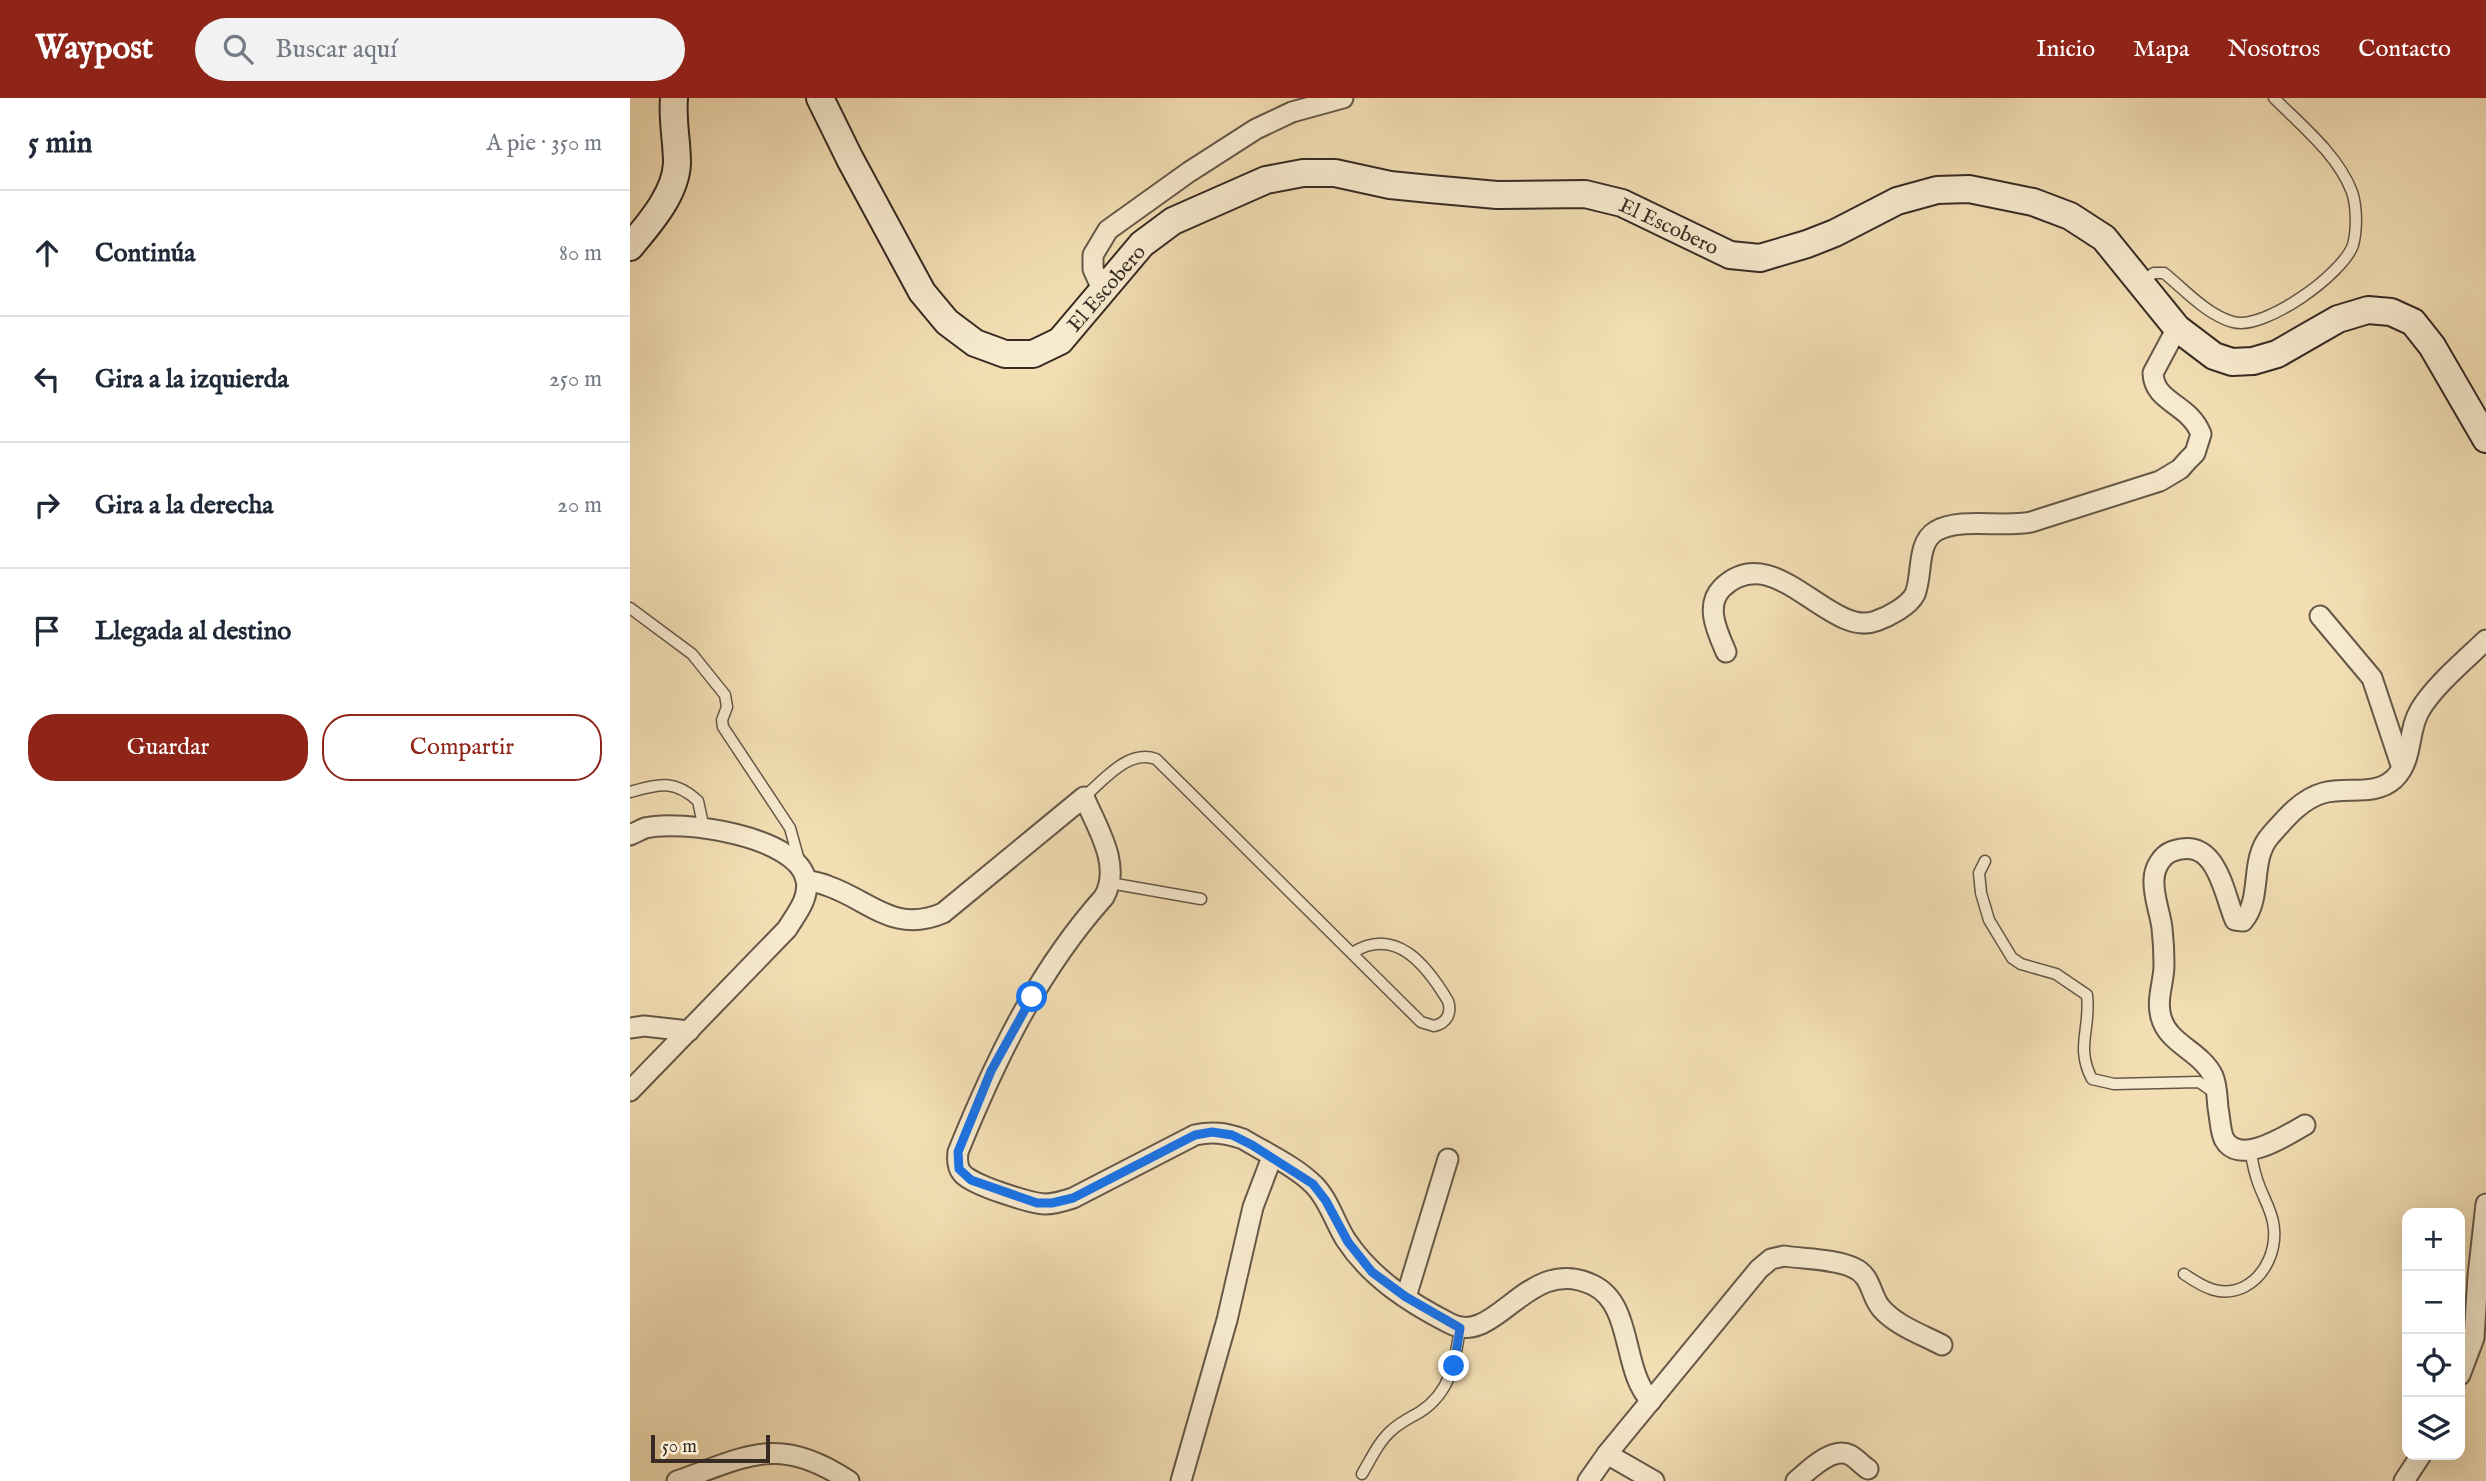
<!DOCTYPE html>
<html lang="es">
<head>
<meta charset="utf-8">
<style>
	body { margin:0; font-family:"IM FELL English",serif; background:#f2f2f3; color:#1f2937 }
	.controls { position:absolute; right:21px; bottom:21px; display:grid; overflow:hidden; border-radius:14px; box-shadow:0 7px 28px #0002 }
	.controls button { width:63px; height:63px; display:grid; place-items:center; padding:0; border:0; border-bottom:2px solid #e0e1e3; background:#fff; color:#1f2937; font:35px sans-serif }
	.scale { position:absolute; left:21px; bottom:18px; width:119px; box-sizing:border-box; padding-left:7px; border:4px solid #372b24; border-top:0; font-size:19px; line-height:24px; white-space:nowrap; color:#372b24; -webkit-text-stroke:5px #f7eace; paint-order:stroke }
	.stop { position:absolute; width:21px; height:21px; margin:-16px; border:5px solid #1a73e8; border-radius:50%; background:#fff }
	.stop.end { background:#1a73e8; border-color:#fff; box-shadow:0 2px 7px #0008 }
	.list { margin:0; padding:0; list-style:none }
	h2 { display:flex; justify-content:space-between; align-items:center; height:91px; margin:0; padding:0 28px; font-size:30px }
	h2 small { font-size:23px; font-weight:400; color:#747a83 }
	.list li { display:grid; grid-template-columns:46px 1fr auto; gap:21px; align-items:center; box-sizing:border-box; height:126px; padding:0 28px; border-top:2px solid #e0e1e3 }
	.list b { display:block; font-size:26px; white-space:nowrap }
	.list em { font-size:23px; font-style:normal; color:#747a83 }
	.actions { display:flex; gap:14px; padding:21px 28px }
	.actions a { flex:1; padding:16px 0; border:2px solid #8f2418; border-radius:28px; text-align:center; font-size:24px; color:#8f2418 }
	.actions .main { background:#8f2418; color:#fff }
	.icon { flex:none; width:38px; height:38px; fill:none; stroke:currentColor; stroke-width:2; stroke-linecap:round; stroke-linejoin:round }
	.map { position:relative; flex:none; width:1856px; height:1383px; overflow:hidden }
	header { display:flex; align-items:center; gap:42px; box-sizing:border-box; height:98px; padding:0 35px; background:#8f2418; color:#fff }
	header strong { font-size:33px }
	nav { display:flex; gap:38px; margin-inline-start:auto; font-size:24px }
	.search { width:490px; height:63px; background:#f2f2f3; display:flex; align-items:center; gap:18px; box-sizing:border-box; padding:0 24px; border-radius:38px; color:#747a83; font-size:26px }
	main { display:flex }
	aside { flex:1; background:#fff }
	.map>svg:first-child { display:block }
	.lines { fill:none; stroke-linecap:round; stroke-linejoin:round }
	.lane-casing { stroke:#665848; stroke-width:13 }
	.street-casing { stroke:#665848; stroke-width:23 }
	.secondary-casing { stroke:#372b24; stroke-width:30 }
	.lane { stroke:#f7eace; stroke-width:10 }
	.street { stroke:#f7eace; stroke-width:19 }
	.secondary { stroke:#f7eace; stroke-width:26 }
	.route { stroke:#1a73e8; stroke-width:9 }
	.labels { text-anchor:middle; stroke-width:5; stroke-linejoin:round; paint-order:stroke }
	.street-label { font-size:21px; fill:#372b24; stroke:#f7eace }
</style>
</head>
<body>
<header>
<strong>Waypost</strong>
<div class="search"><svg class="icon" aria-label="search" viewBox="0 0 24 24"><circle cx="10" cy="10" r="6"/><path d="M15 15l6 6"/></svg>Buscar aquí</div>
<nav><a>Inicio</a><a>Mapa</a><a>Nosotros</a><a>Contacto</a></nav>
</header>
<main>
<aside>
<h2>5 min<small>A pie · 350 m</small></h2>
<ul class="list">
<li><svg class="icon" aria-label="ahead" viewBox="0 0 24 24"><path d="M12 20V5M6 11l6-6 6 6"/></svg><div><b>Continúa</b></div><em>80 m</em></li>
<li><svg class="icon" aria-label="left" viewBox="0 0 24 24"><path d="M17 20v-9H6M10 6l-5 5 5 5"/></svg><div><b>Gira a la izquierda</b></div><em>250 m</em></li>
<li><svg class="icon" aria-label="right" viewBox="0 0 24 24"><path d="M7 20v-9h11M14 6l5 5-5 5"/></svg><div><b>Gira a la derecha</b></div><em>20 m</em></li>
<li><svg class="icon" aria-label="arrive" viewBox="0 0 24 24"><path d="M6 21V4h12l-3 4 3 4H6"/></svg><div><b>Llegada al destino</b></div></li>
</ul>
<div class="actions"><a class="main">Guardar</a><a>Compartir</a></div>
</aside>
<div class="map">
<svg width="1856" height="1383" viewBox="0 0 1856 1383">
	<rect width="100%" height="100%" fill="#f3deb4"/>
	<filter id="stains"><feTurbulence type="fractalNoise" baseFrequency=".00286" numOctaves="4"/><feColorMatrix values="0 0 0 0 .2 0 0 0 0 .09 0 0 0 0 .02 0 0 0 .5 -.17"/></filter>
	<radialGradient id="worn" r=".72"><stop offset=".6" stop-color="#630" stop-opacity="0"/><stop offset="1" stop-color="#630" stop-opacity=".3"/></radialGradient>
	<g class="lines">
		<g class="lane-casing">
			<g id="lane">
				<path d="M 1512,183 L 1524,175 L 1534,175 C 1555,192 1577,217 1603,224 C 1634,233 1713,176 1723,147 C 1727,132 1727,109 1722,94 C 1708,57 1672,28 1644,0"/>
				<path d="M 0,510 L 62,556 L 95,597 L 97,609 L 92,622 L 93,629 L 160,730 L 170,766"/>
				<path d="M 0,694 C 29,686 44,681 68,703 L 74,731"/>
				<path d="M 454,699 C 474,682 498,651 526,661 L 791,924 L 804,928 C 817,925 822,915 818,903 C 797,868 766,827 722,855"/>
				<path d="M 1355,763 L 1349,775 L 1351,795 L 1359,822 L 1382,860 L 1391,866 L 1426,876 L 1457,897 C 1461,931 1445,949 1462,981 L 1484,986 L 1569,984 L 1586,996"/>
				<path d="M 480,785 L 571,801"/>
				<path d="M 1554,1176 C 1573,1189 1591,1200 1614,1189 C 1637,1177 1648,1149 1643,1124 C 1640,1108 1630,1094 1626,1078 C 1623,1069 1622,1060 1620,1051"/>
				<path d="M 732,1376 C 741,1361 749,1343 762,1332 C 771,1324 780,1320 790,1314 C 821,1294 825,1264 830,1230"/>
			</g>
		</g>
		<g class="street-casing">
			<g id="street">
				<path d="M 472,191 L 463,171 L 463,157 L 478,132 L 559,74 L 626,31 L 662,14 L 713,0"/>
				<path d="M 1690,518 L 1742,580 L 1772,670"/>
				<path d="M 1096,554 C 1088,535 1074,508 1092,490 C 1144,439 1200,541 1246,523 C 1258,519 1279,508 1285,496 C 1293,477 1286,445 1306,433 C 1331,419 1372,430 1401,424 L 1530,383 L 1550,371 L 1558,362 L 1565,355 L 1571,336 C 1559,305 1524,305 1523,275 L 1547,230"/>
				<path d="M 0,737 C 5,735 10,732 15,730 C 50,721 168,738 176,782 C 180,800 166,816 157,831 L 0,993"/>
				<path d="M 176,782 C 184,784 191,785 198,788 C 241,803 264,836 313,815 L 454,699 C 467,730 492,767 474,799 C 407,874 365,963 328,1054 C 327,1062 327,1069 332,1075 C 341,1087 400,1105 415,1106 C 425,1106 434,1103 443,1100 L 565,1037 C 582,1033 596,1035 613,1041 C 636,1055 665,1068 684,1087 C 699,1102 705,1125 716,1142 C 741,1180 780,1205 819,1225 C 866,1251 897,1155 963,1187 C 1004,1207 991,1272 1021,1303"/>
				<path d="M 0,930 L 14,928 L 59,933"/>
				<path d="M 1675,1027 C 1657,1037 1609,1069 1594,1041 C 1590,1033 1590,1019 1588,1010 C 1587,1000 1587,987 1583,978 C 1571,953 1538,946 1531,919 C 1526,901 1534,884 1534,867 C 1534,857 1533,839 1532,830 C 1530,814 1523,798 1524,782 C 1524,771 1531,757 1543,753 C 1587,738 1593,794 1605,822 L 1613,823 C 1633,800 1619,762 1640,738 C 1654,722 1671,701 1693,695 C 1717,688 1744,699 1764,681 C 1784,662 1777,633 1790,612 C 1803,589 1836,561 1856,542"/>
				<path d="M 776,1199 L 818,1061"/>
				<path d="M 1830,1277 L 1844,1240 L 1848,1178 L 1856,1106"/>
				<path d="M 977,1356 L 1024,1383"/>
				<path d="M 47,1383 C 118,1358 149,1336 219,1383"/>
				<path d="M 551,1383 L 597,1222 L 623,1109 L 642,1059"/>
				<path d="M 958,1383 L 977,1356 L 1129,1171 L 1141,1161 L 1154,1158 C 1174,1161 1207,1161 1224,1170 C 1242,1178 1240,1197 1251,1210 C 1265,1227 1293,1237 1312,1247"/>
				<path d="M 1166,1383 C 1178,1373 1202,1348 1220,1357 C 1226,1360 1232,1367 1238,1371"/>
				<path d="M 1774,1383 L 1791,1357"/>
			</g>
		</g>
		<g class="secondary-casing">
			<g id="secondary">
				<path d="M 190,0 L 220,61 L 292,194 L 317,224 L 345,245 L 375,256 L 403,256 L 430,243 L 512,146 L 543,123 L 636,82 L 673,75 L 705,75 L 760,87 L 800,91 L 867,97 L 955,96 L 992,105 L 1100,157 L 1130,160 L 1177,146 L 1205,135 L 1267,103 L 1307,92 L 1339,91 L 1403,104 L 1440,118 L 1474,140 L 1547,230 L 1584,258 L 1602,264 L 1623,263 L 1647,256 L 1708,221 L 1738,212 L 1761,214 L 1783,224 L 1802,248 L 1856,341"/>
				<path d="M 0,149 C 19,126 46,96 47,65 C 47,43 42,22 44,0"/>
			</g>
		</g>
		<use href="#lane" class="lane"/>
		<use href="#street" class="street"/>
		<use href="#secondary" class="secondary"/>
	</g>
	<g class="lines">
		<path class="route" d="M 402,899 L 361,973 L 328,1054 L 329,1071 L 341,1082 L 407,1105 L 422,1105 L 443,1100 L 565,1037 L 582,1034 L 602,1037 L 622,1047 L 683,1086 L 696,1103 L 718,1144 L 742,1174 L 776,1199 L 830,1230 L 824,1268"/>
	</g>
	<g class="labels">
		<g class="street-label">
			<text transform="translate(1039 128) rotate(25)" y="7">El Escobero</text>
			<text transform="translate(476 190) rotate(-49)" y="7">El Escobero</text>
		</g>
	</g>
	<rect width="100%" height="100%" filter="url(#stains)"/>
	<rect width="100%" height="100%" fill="url(#worn)"/>
</svg>
<div class="controls">
<button>+</button>
<button>−</button>
<button><svg class="icon" aria-label="locate" viewBox="0 0 24 24"><circle cx="12" cy="12" r="6"/><path d="M12 2v4M12 18v4M2 12h4M18 12h4"/></svg></button>
<button><svg class="icon" aria-label="layers" viewBox="0 0 24 24"><path d="M12 4l9 5-9 5-9-5zM3 14l9 5 9-5"/></svg></button>
</div>
<div class="scale">50 m</div>
<div class="stop" style="left:402px;top:899px"></div>
<div class="stop end" style="left:824px;top:1268px"></div>
</div>
</main>
</body>
</html>
